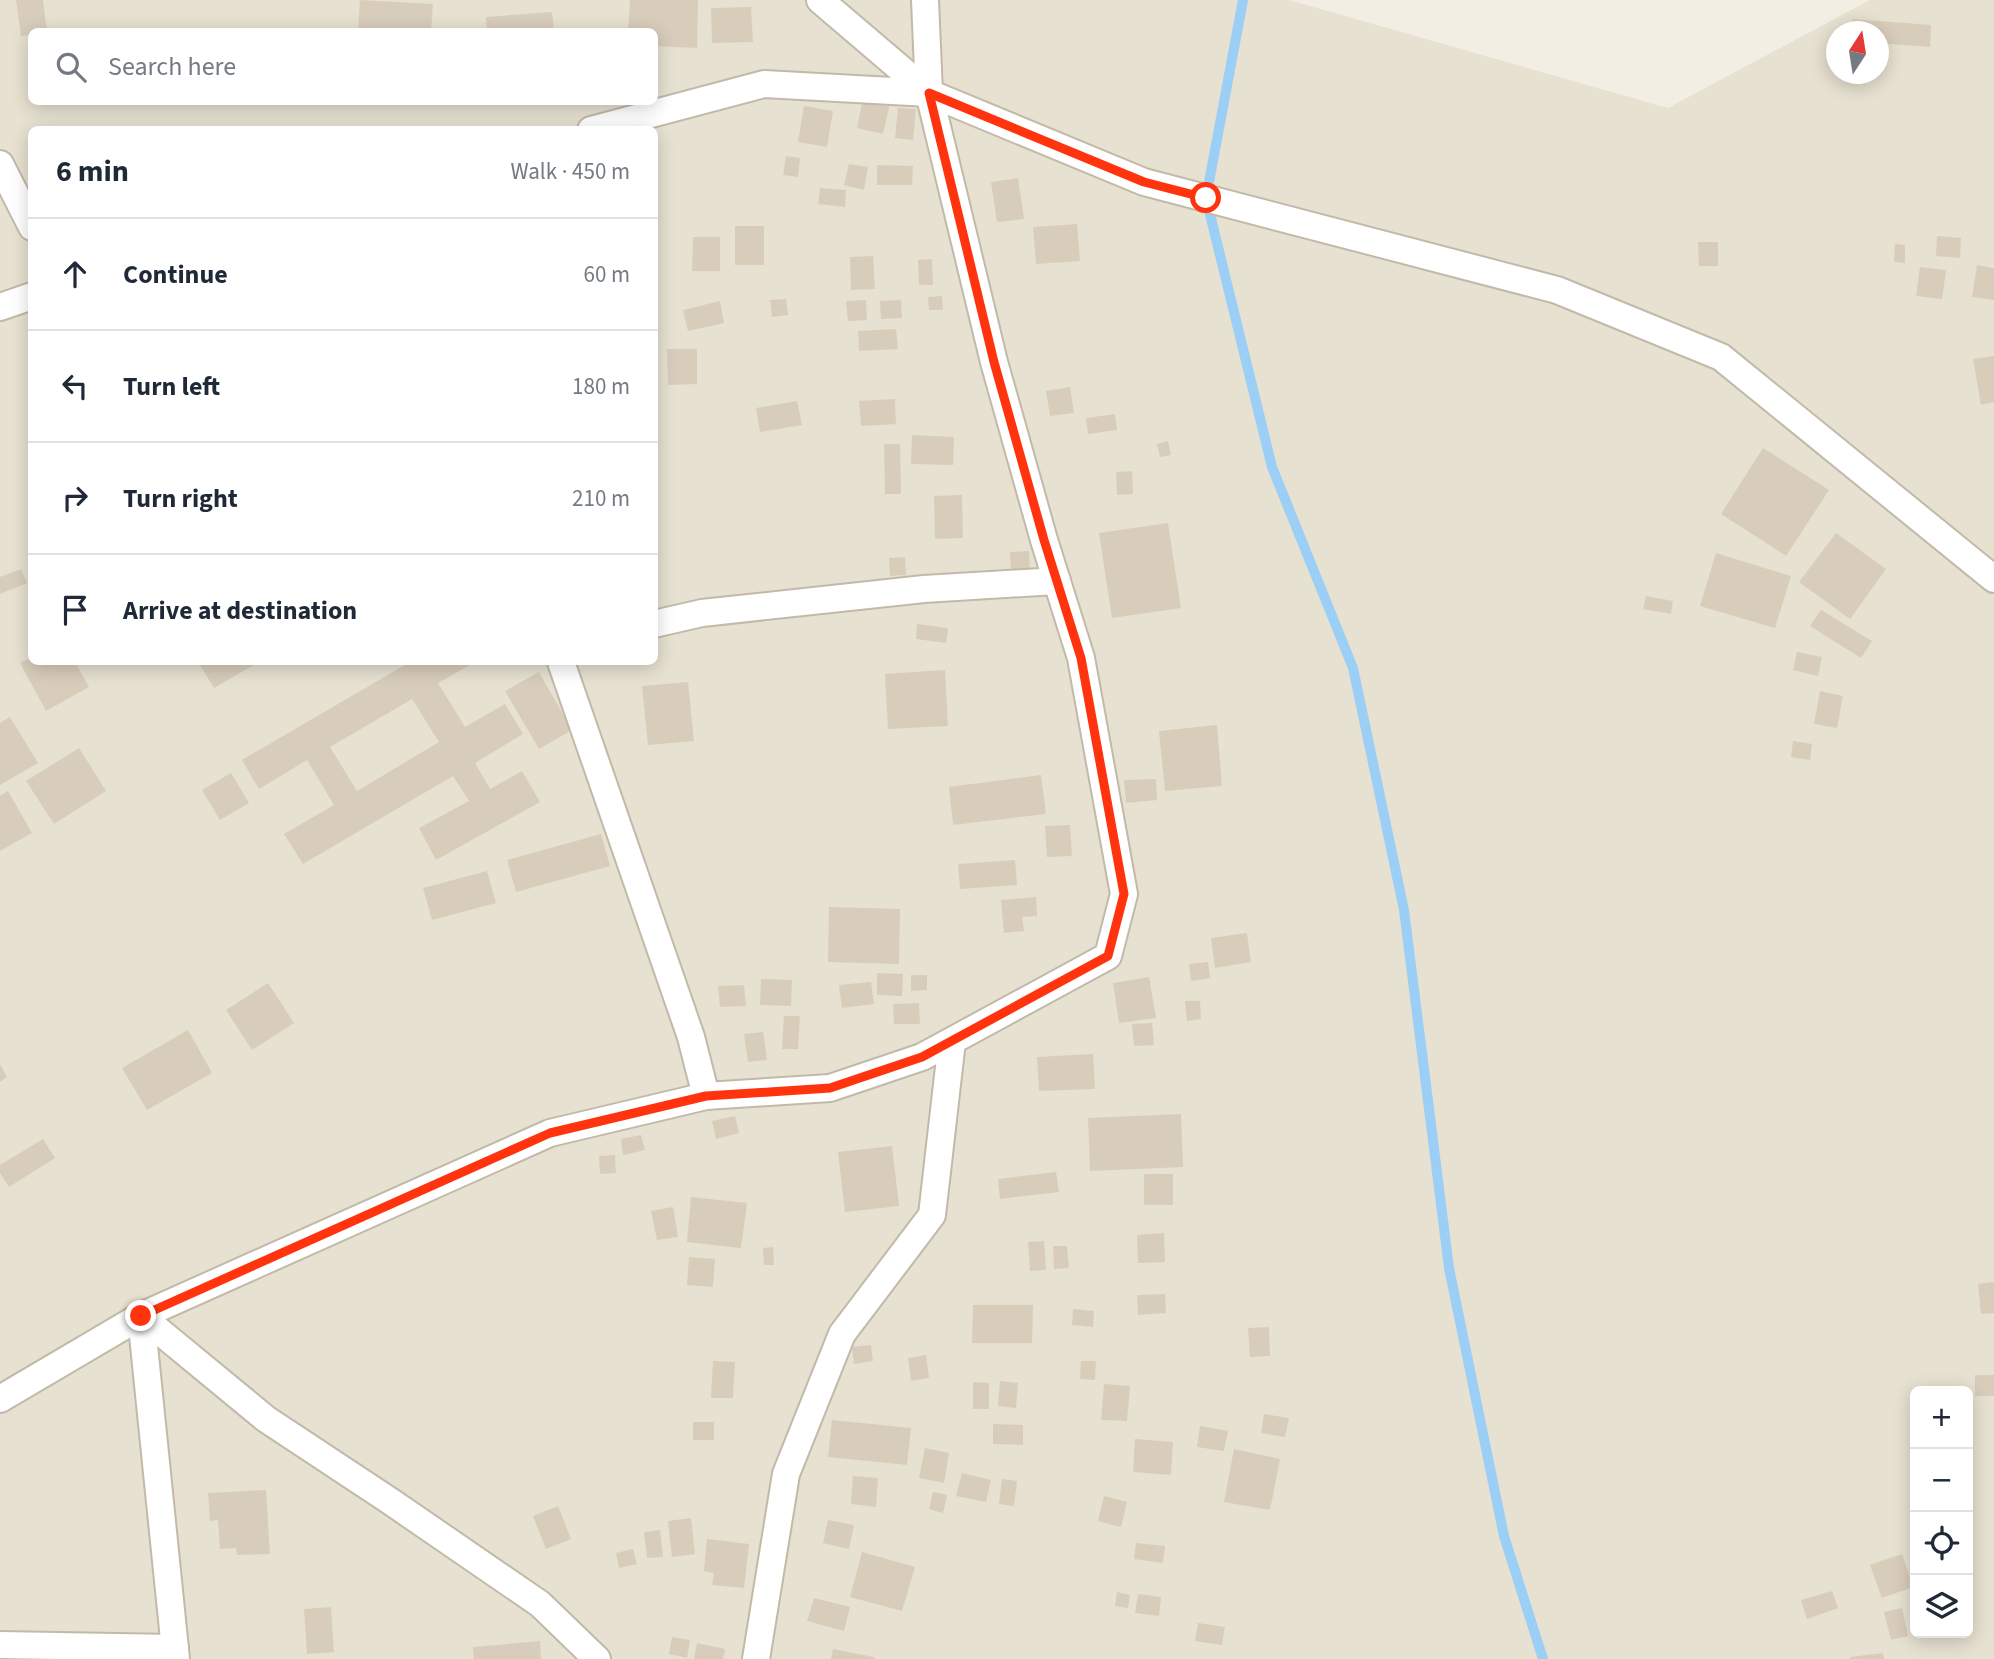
<!DOCTYPE html>
<html lang="en">
<head>
<meta charset="utf-8">
<style>
	body { margin:0; font-family:"Source Sans 3",sans-serif; background:#f6f6f7; color:#1f2937 }
	.controls { position:absolute; right:21px; bottom:21px; display:grid; overflow:hidden; border-radius:10px; box-shadow:0 4px 18px #0003 }
	.controls button { width:63px; height:63px; display:grid; place-items:center; padding:0; border:0; border-bottom:2px solid #e0e1e3; background:#fff; color:#1f2937; font:35px sans-serif }
	.compass { position:absolute; left:1826px; top:21px; width:63px; height:63px; border-radius:50%; background:#fff; box-shadow:0 4px 18px #0003; rotate:12deg }
	.stop { position:absolute; width:21px; height:21px; margin:-16px; border:5px solid #ff340f; border-radius:50%; background:#fff }
	.stop.end { background:#ff340f; border-color:#fff; box-shadow:0 2px 7px #0008 }
	.list { margin:0; padding:0; list-style:none }
	h2 { display:flex; justify-content:space-between; align-items:center; height:91px; margin:0; padding:0 28px; font-size:30px }
	h2 small { font-size:23px; font-weight:400; color:#747a83 }
	.list li { display:grid; grid-template-columns:46px 1fr auto; gap:21px; align-items:center; box-sizing:border-box; height:112px; padding:0 28px; border-top:2px solid #e0e1e3 }
	.list b { display:block; font-size:26px; white-space:nowrap }
	.list em { font-size:23px; font-style:normal; color:#747a83 }
	.icon { flex:none; width:38px; height:38px; fill:none; stroke:currentColor; stroke-width:2; stroke-linecap:round; stroke-linejoin:round }
	.map { position:relative; flex:none; width:1994px; height:1659px; overflow:hidden }
	.search { position:absolute; background:#fff; box-shadow:0 4px 18px #0003; left:28px; top:28px; width:630px; height:77px; display:flex; align-items:center; gap:18px; box-sizing:border-box; padding:0 24px; border-radius:10px; color:#747a83; font-size:26px }
	.panel { position:absolute; background:#fff; box-shadow:0 4px 18px #0003; left:28px; top:126px; width:630px; height:539px; border-radius:10px }
	.map>svg:first-child { display:block }
	.residential { fill:#e7e1d1; fill-rule:evenodd }
	.lines { fill:none; stroke-linecap:round; stroke-linejoin:round }
	.stream { stroke:#9bcff5; stroke-width:10 }
	.building { fill:#d8cdbb; fill-rule:evenodd }
	.street-casing { stroke:#c2b9a9; stroke-width:30 }
	.street { stroke:#fff; stroke-width:26 }
	.route { stroke:#ff340f; stroke-width:9 }
</style>
</head>
<body>
<div class="map">
<svg width="1994" height="1659" viewBox="0 0 1994 1659">
	<rect width="100%" height="100%" fill="#f3eee3"/>
	<path class="residential" d="M 0,0 L 1289,0 L 1668,108 L 1870,0 L 1994,0 L 1994,1659 L 0,1659 ZM 32,32 L 654,32 L 654,102 L 32,102 ZM 1836,32 L 1878,32 L 1878,74 L 1836,74 ZM 32,130 L 654,130 L 654,662 L 32,662 ZM 1915,1391 L 1968,1391 L 1968,1633 L 1915,1633 Z"/>
	<g class="lines">
		<path class="stream" d="M 1243,0 L 1206,198 L 1272,467 L 1353,668 L 1404,910 L 1449,1268 L 1504,1536 L 1543,1659"/>
	</g>
	<g class="building">
		<path d="M 16,0 L 43,0 L 47,32 L 32,32 L 32,35 L 21,36 Z"/>
		<path d="M 360,0 L 433,4 L 431,32 L 358,32 Z"/>
		<path d="M 630,0 L 698,0 L 697,48 L 654,46 L 654,32 L 628,32 Z"/>
		<path d="M 751,7 L 753,42 L 712,43 L 711,8 Z"/>
		<path d="M 552,12 L 554,32 L 487,32 L 486,17 Z"/>
		<path d="M 1852,19 L 1931,25 L 1930,47 L 1878,43 L 1878,32 L 1851,32 Z"/>
		<path d="M 864,94 L 891,99 L 883,134 L 857,128 Z"/>
		<path d="M 804,106 L 833,111 L 827,147 L 798,142 Z"/>
		<path d="M 898,108 L 916,109 L 913,140 L 895,138 Z"/>
		<path d="M 786,156 L 800,158 L 798,177 L 783,175 Z"/>
		<path d="M 849,164 L 868,167 L 864,190 L 844,185 Z"/>
		<path d="M 877,165 L 913,166 L 912,185 L 877,185 Z"/>
		<path d="M 1018,178 L 1024,219 L 997,222 L 991,182 Z"/>
		<path d="M 820,188 L 846,190 L 845,207 L 818,204 Z"/>
		<path d="M 1077,224 L 1080,261 L 1036,264 L 1033,227 Z"/>
		<rect x="735" y="226" width="29" height="39"/>
		<path d="M 1937,236 L 1961,238 L 1960,258 L 1936,256 Z"/>
		<path d="M 693,237 L 720,237 L 720,271 L 692,271 Z"/>
		<path d="M 1698,242 L 1718,242 L 1718,266 L 1699,266 Z"/>
		<path d="M 1895,244 L 1905,245 L 1905,263 L 1894,262 Z"/>
		<path d="M 873,256 L 875,289 L 851,290 L 850,257 Z"/>
		<path d="M 932,259 L 933,285 L 919,285 L 918,260 Z"/>
		<path d="M 1977,265 L 1994,268 L 1994,300 L 1972,297 Z"/>
		<path d="M 1920,267 L 1946,270 L 1942,299 L 1916,296 Z"/>
		<path d="M 942,296 L 943,310 L 929,310 L 928,297 Z"/>
		<path d="M 786,299 L 788,315 L 772,317 L 770,300 Z"/>
		<path d="M 866,300 L 867,320 L 848,321 L 846,301 Z"/>
		<path d="M 901,300 L 902,318 L 881,319 L 880,301 Z"/>
		<path d="M 720,301 L 724,323 L 688,331 L 683,310 Z"/>
		<path d="M 896,329 L 898,349 L 859,351 L 858,331 Z"/>
		<path d="M 667,349 L 697,349 L 697,384 L 668,385 Z"/>
		<path d="M 1994,356 L 1994,402 L 1981,405 L 1973,359 Z"/>
		<path d="M 1070,387 L 1074,413 L 1050,416 L 1046,391 Z"/>
		<path d="M 895,399 L 896,424 L 861,426 L 859,401 Z"/>
		<path d="M 797,401 L 802,425 L 760,432 L 756,408 Z"/>
		<path d="M 1115,414 L 1117,430 L 1088,434 L 1086,418 Z"/>
		<path d="M 912,435 L 954,437 L 953,465 L 911,464 Z"/>
		<path d="M 1168,441 L 1171,455 L 1160,457 L 1157,444 Z"/>
		<path d="M 884,444 L 900,444 L 901,494 L 885,494 Z"/>
		<path d="M 1763,448 L 1829,490 L 1786,556 L 1721,514 Z"/>
		<path d="M 1132,471 L 1133,494 L 1117,495 L 1116,472 Z"/>
		<path d="M 962,495 L 963,538 L 935,539 L 934,496 Z"/>
		<path d="M 1168,523 L 1181,608 L 1112,618 L 1099,533 Z"/>
		<path d="M 1836,533 L 1886,569 L 1850,619 L 1799,582 Z"/>
		<path d="M 1029,551 L 1030,574 L 1011,574 L 1010,552 Z"/>
		<path d="M 1716,553 L 1791,576 L 1775,628 L 1700,606 Z"/>
		<path d="M 905,557 L 906,575 L 890,576 L 889,558 Z"/>
		<path d="M 21,569 L 27,583 L 0,594 L 0,577 Z"/>
		<path d="M 1646,596 L 1673,601 L 1671,614 L 1643,609 Z"/>
		<path d="M 1821,610 L 1872,641 L 1861,658 L 1810,626 Z"/>
		<path d="M 917,624 L 948,628 L 946,643 L 916,639 Z"/>
		<path d="M 1797,652 L 1822,657 L 1818,676 L 1793,670 Z"/>
		<path d="M 32,657 L 32,662 L 75,662 L 89,687 L 46,711 L 20,663 Z"/>
		<path d="M 198,662 L 259,662 L 214,688 Z"/>
		<path d="M 410,662 L 475,662 L 438,683 L 465,727 L 505,704 L 523,734 L 475,763 L 490,789 L 522,771 L 540,802 L 436,860 L 419,828 L 469,801 L 453,776 L 303,864 L 284,834 L 334,805 L 307,760 L 259,789 L 242,760 ZM 412,699 L 439,742 L 357,791 L 330,747 Z"/>
		<path d="M 945,670 L 948,726 L 888,729 L 885,674 Z"/>
		<path d="M 539,672 L 572,730 L 539,749 L 505,691 Z"/>
		<path d="M 688,682 L 694,741 L 648,745 L 642,686 Z"/>
		<path d="M 1820,691 L 1843,696 L 1837,728 L 1814,724 Z"/>
		<path d="M 10,717 L 38,763 L 0,785 L 0,723 Z"/>
		<path d="M 1217,725 L 1222,786 L 1165,791 L 1159,731 Z"/>
		<path d="M 1793,741 L 1812,744 L 1810,760 L 1791,757 Z"/>
		<path d="M 79,748 L 106,791 L 54,824 L 26,781 Z"/>
		<path d="M 231,773 L 249,803 L 220,820 L 202,790 Z"/>
		<path d="M 1041,775 L 1046,814 L 953,825 L 949,787 Z"/>
		<path d="M 1156,779 L 1157,800 L 1126,803 L 1124,780 Z"/>
		<path d="M 8,791 L 32,833 L 0,851 L 0,796 Z"/>
		<path d="M 1070,825 L 1072,856 L 1047,857 L 1045,826 Z"/>
		<path d="M 601,834 L 610,866 L 516,892 L 507,860 Z"/>
		<path d="M 1015,860 L 1017,885 L 960,889 L 958,864 Z"/>
		<path d="M 487,871 L 496,903 L 432,920 L 423,888 Z"/>
		<path d="M 1036,897 L 1037,916 L 1022,917 L 1024,931 L 1004,933 L 1001,900 Z"/>
		<path d="M 829,907 L 900,909 L 899,964 L 828,962 Z"/>
		<path d="M 1247,933 L 1251,962 L 1215,968 L 1211,938 Z"/>
		<path d="M 1208,962 L 1210,978 L 1191,981 L 1189,964 Z"/>
		<path d="M 877,973 L 903,974 L 902,996 L 877,995 Z"/>
		<path d="M 911,975 L 927,975 L 927,990 L 911,991 Z"/>
		<path d="M 1149,977 L 1156,1018 L 1119,1023 L 1113,983 Z"/>
		<path d="M 761,979 L 792,980 L 791,1006 L 760,1005 Z"/>
		<path d="M 871,982 L 874,1004 L 842,1008 L 839,985 Z"/>
		<path d="M 268,983 L 294,1023 L 252,1050 L 226,1010 Z"/>
		<path d="M 744,985 L 746,1006 L 720,1007 L 718,986 Z"/>
		<path d="M 1185,1001 L 1200,1001 L 1201,1019 L 1187,1021 Z"/>
		<path d="M 919,1003 L 920,1024 L 894,1024 L 893,1004 Z"/>
		<path d="M 784,1016 L 800,1016 L 798,1049 L 782,1049 Z"/>
		<path d="M 1152,1023 L 1154,1045 L 1134,1046 L 1132,1024 Z"/>
		<path d="M 188,1030 L 212,1073 L 147,1110 L 122,1068 Z"/>
		<path d="M 763,1032 L 767,1060 L 748,1062 L 744,1034 Z"/>
		<path d="M 1093,1054 L 1095,1089 L 1039,1091 L 1037,1057 Z"/>
		<path d="M 0,1064 L 7,1077 L 0,1082 Z"/>
		<path d="M 1181,1114 L 1183,1167 L 1090,1171 L 1088,1118 Z"/>
		<path d="M 735,1116 L 739,1133 L 716,1139 L 712,1121 Z"/>
		<path d="M 641,1135 L 645,1150 L 623,1155 L 621,1139 Z"/>
		<path d="M 43,1139 L 55,1158 L 9,1187 L 0,1173 L 0,1165 Z"/>
		<path d="M 892,1146 L 899,1206 L 845,1212 L 838,1152 Z"/>
		<path d="M 615,1155 L 616,1173 L 600,1174 L 599,1156 Z"/>
		<path d="M 1056,1172 L 1059,1192 L 1000,1199 L 998,1179 Z"/>
		<rect x="1144" y="1174" width="29" height="31"/>
		<path d="M 691,1197 L 747,1203 L 741,1248 L 687,1242 Z"/>
		<path d="M 673,1207 L 678,1237 L 657,1240 L 651,1211 Z"/>
		<path d="M 1164,1233 L 1165,1262 L 1138,1263 L 1137,1235 Z"/>
		<path d="M 1044,1241 L 1046,1270 L 1030,1271 L 1028,1242 Z"/>
		<path d="M 1053,1246 L 1067,1246 L 1069,1268 L 1054,1269 Z"/>
		<path d="M 773,1247 L 774,1265 L 764,1265 L 763,1248 Z"/>
		<path d="M 689,1257 L 715,1259 L 713,1287 L 687,1285 Z"/>
		<path d="M 1994,1282 L 1994,1313 L 1981,1314 L 1978,1284 Z"/>
		<path d="M 1165,1294 L 1166,1313 L 1138,1315 L 1137,1295 Z"/>
		<path d="M 973,1305 L 1033,1305 L 1032,1343 L 972,1343 Z"/>
		<path d="M 1073,1309 L 1094,1311 L 1093,1327 L 1072,1325 Z"/>
		<path d="M 1269,1327 L 1270,1356 L 1250,1357 L 1248,1328 Z"/>
		<path d="M 871,1345 L 873,1361 L 854,1364 L 852,1347 Z"/>
		<path d="M 926,1355 L 929,1378 L 911,1381 L 908,1358 Z"/>
		<path d="M 713,1361 L 735,1362 L 733,1398 L 711,1398 Z"/>
		<path d="M 1081,1361 L 1096,1361 L 1095,1380 L 1080,1379 Z"/>
		<rect x="1975" y="1375" width="19" height="21"/>
		<path d="M 1000,1381 L 1018,1383 L 1016,1408 L 998,1406 Z"/>
		<path d="M 973,1382 L 989,1383 L 989,1409 L 973,1409 Z"/>
		<path d="M 1104,1384 L 1130,1386 L 1127,1421 L 1101,1420 Z"/>
		<path d="M 1264,1414 L 1289,1418 L 1285,1437 L 1261,1433 Z"/>
		<path d="M 832,1420 L 911,1428 L 907,1465 L 828,1457 Z"/>
		<rect x="693" y="1422" width="21" height="18"/>
		<path d="M 993,1424 L 1023,1425 L 1023,1445 L 993,1444 Z"/>
		<path d="M 1200,1426 L 1228,1431 L 1224,1451 L 1197,1447 Z"/>
		<path d="M 1135,1439 L 1173,1442 L 1171,1475 L 1133,1472 Z"/>
		<path d="M 925,1448 L 949,1453 L 944,1483 L 919,1478 Z"/>
		<path d="M 1234,1449 L 1280,1459 L 1270,1510 L 1224,1502 Z"/>
		<path d="M 962,1473 L 991,1480 L 986,1502 L 956,1496 Z"/>
		<path d="M 853,1476 L 878,1478 L 876,1507 L 851,1504 Z"/>
		<path d="M 1002,1479 L 1017,1481 L 1014,1506 L 999,1504 Z"/>
		<path d="M 266,1490 L 270,1554 L 237,1555 L 236,1548 L 220,1549 L 218,1520 L 210,1521 L 208,1493 Z"/>
		<path d="M 933,1492 L 947,1495 L 943,1513 L 929,1509 Z"/>
		<path d="M 1104,1496 L 1127,1502 L 1121,1527 L 1098,1521 Z"/>
		<path d="M 558,1506 L 571,1539 L 546,1549 L 533,1516 Z"/>
		<path d="M 691,1518 L 695,1554 L 672,1557 L 668,1521 Z"/>
		<path d="M 828,1520 L 854,1525 L 849,1549 L 823,1543 Z"/>
		<path d="M 660,1530 L 663,1557 L 647,1558 L 644,1532 Z"/>
		<path d="M 707,1539 L 749,1544 L 744,1588 L 712,1585 L 714,1573 L 704,1571 Z"/>
		<path d="M 1136,1543 L 1165,1546 L 1163,1563 L 1134,1559 Z"/>
		<path d="M 633,1549 L 637,1564 L 619,1568 L 616,1553 Z"/>
		<path d="M 862,1552 L 915,1567 L 902,1611 L 850,1597 Z"/>
		<path d="M 1902,1554 L 1913,1587 L 1882,1598 L 1870,1565 Z"/>
		<path d="M 1832,1591 L 1838,1608 L 1807,1619 L 1801,1600 Z"/>
		<path d="M 1117,1592 L 1130,1595 L 1128,1608 L 1115,1606 Z"/>
		<path d="M 1138,1594 L 1161,1597 L 1159,1616 L 1135,1613 Z"/>
		<path d="M 814,1598 L 850,1607 L 844,1631 L 807,1621 Z"/>
		<path d="M 331,1607 L 334,1652 L 307,1654 L 304,1609 Z"/>
		<path d="M 1902,1608 L 1908,1636 L 1891,1640 L 1884,1612 Z"/>
		<path d="M 1198,1623 L 1225,1627 L 1222,1645 L 1195,1641 Z"/>
		<path d="M 672,1637 L 690,1640 L 687,1658 L 669,1654 Z"/>
		<path d="M 540,1641 L 541,1659 L 474,1659 L 473,1647 Z"/>
		<path d="M 697,1643 L 725,1649 L 723,1659 L 694,1659 Z"/>
		<path d="M 833,1649 L 874,1657 L 874,1659 L 831,1659 Z"/>
		<path d="M 1883,1653 L 1884,1659 L 1850,1659 L 1850,1657 Z"/>
	</g>
	<g class="lines">
		<g class="street-casing">
			<g id="street">
				<path d="M 820,0 L 929,93 L 1144,182 L 1557,290 L 1721,357 L 1994,579"/>
				<path d="M 591,130 L 764,84 L 929,93"/>
				<path d="M 0,164 L 32,227"/>
				<path d="M 0,307 L 32,296"/>
				<path d="M 654,624 L 702,613 L 924,589 L 1057,581"/>
				<path d="M 561,662 L 691,1037 L 706,1096"/>
				<path d="M 141,1316 L 266,1419 L 390,1501 L 540,1604 L 597,1659"/>
				<path d="M 141,1316 L 176,1659"/>
				<path d="M 0,1399 L 141,1316 L 550,1133 L 706,1096 L 830,1088 L 922,1057 L 1108,956 L 1124,894 L 1081,658 L 1044,540 L 994,362 L 929,93 L 925,0"/>
				<path d="M 0,1645 L 175,1648"/>
				<path d="M 756,1659 L 786,1474 L 842,1334 L 932,1215 L 952,1041"/>
			</g>
		</g>
		<use href="#street" class="street"/>
	</g>
	<g class="lines">
		<path class="route" d="M 141,1316 L 550,1133 L 706,1096 L 830,1088 L 922,1057 L 1108,956 L 1124,894 L 1081,658 L 1044,540 L 994,362 L 929,93 L 1144,182 L 1206,198"/>
	</g>
</svg>
<div class="controls">
<button>+</button>
<button>−</button>
<button><svg class="icon" aria-label="locate" viewBox="0 0 24 24"><circle cx="12" cy="12" r="6"/><path d="M12 2v4M12 18v4M2 12h4M18 12h4"/></svg></button>
<button><svg class="icon" aria-label="layers" viewBox="0 0 24 24"><path d="M12 4l9 5-9 5-9-5zM3 14l9 5 9-5"/></svg></button>
</div>
<svg class="compass" viewBox="-18 -18 36 36"><path d="M0-13l5 13h-10z" fill="#e53935"/><path d="M0 13l5-13h-10z" fill="#747a83"/></svg>
<div class="stop" style="left:1206px;top:198px"></div>
<div class="stop end" style="left:141px;top:1316px"></div>
<div class="search"><svg class="icon" aria-label="search" viewBox="0 0 24 24"><circle cx="10" cy="10" r="6"/><path d="M15 15l6 6"/></svg>Search here</div>
<section class="panel">
<h2>6 min<small>Walk · 450 m</small></h2>
<ul class="list">
<li><svg class="icon" aria-label="ahead" viewBox="0 0 24 24"><path d="M12 20V5M6 11l6-6 6 6"/></svg><div><b>Continue</b></div><em>60 m</em></li>
<li><svg class="icon" aria-label="left" viewBox="0 0 24 24"><path d="M17 20v-9H6M10 6l-5 5 5 5"/></svg><div><b>Turn left</b></div><em>180 m</em></li>
<li><svg class="icon" aria-label="right" viewBox="0 0 24 24"><path d="M7 20v-9h11M14 6l5 5-5 5"/></svg><div><b>Turn right</b></div><em>210 m</em></li>
<li><svg class="icon" aria-label="arrive" viewBox="0 0 24 24"><path d="M6 21V4h12l-3 4 3 4H6"/></svg><div><b>Arrive at destination</b></div></li>
</ul>
</section>
</div>
</body>
</html>
